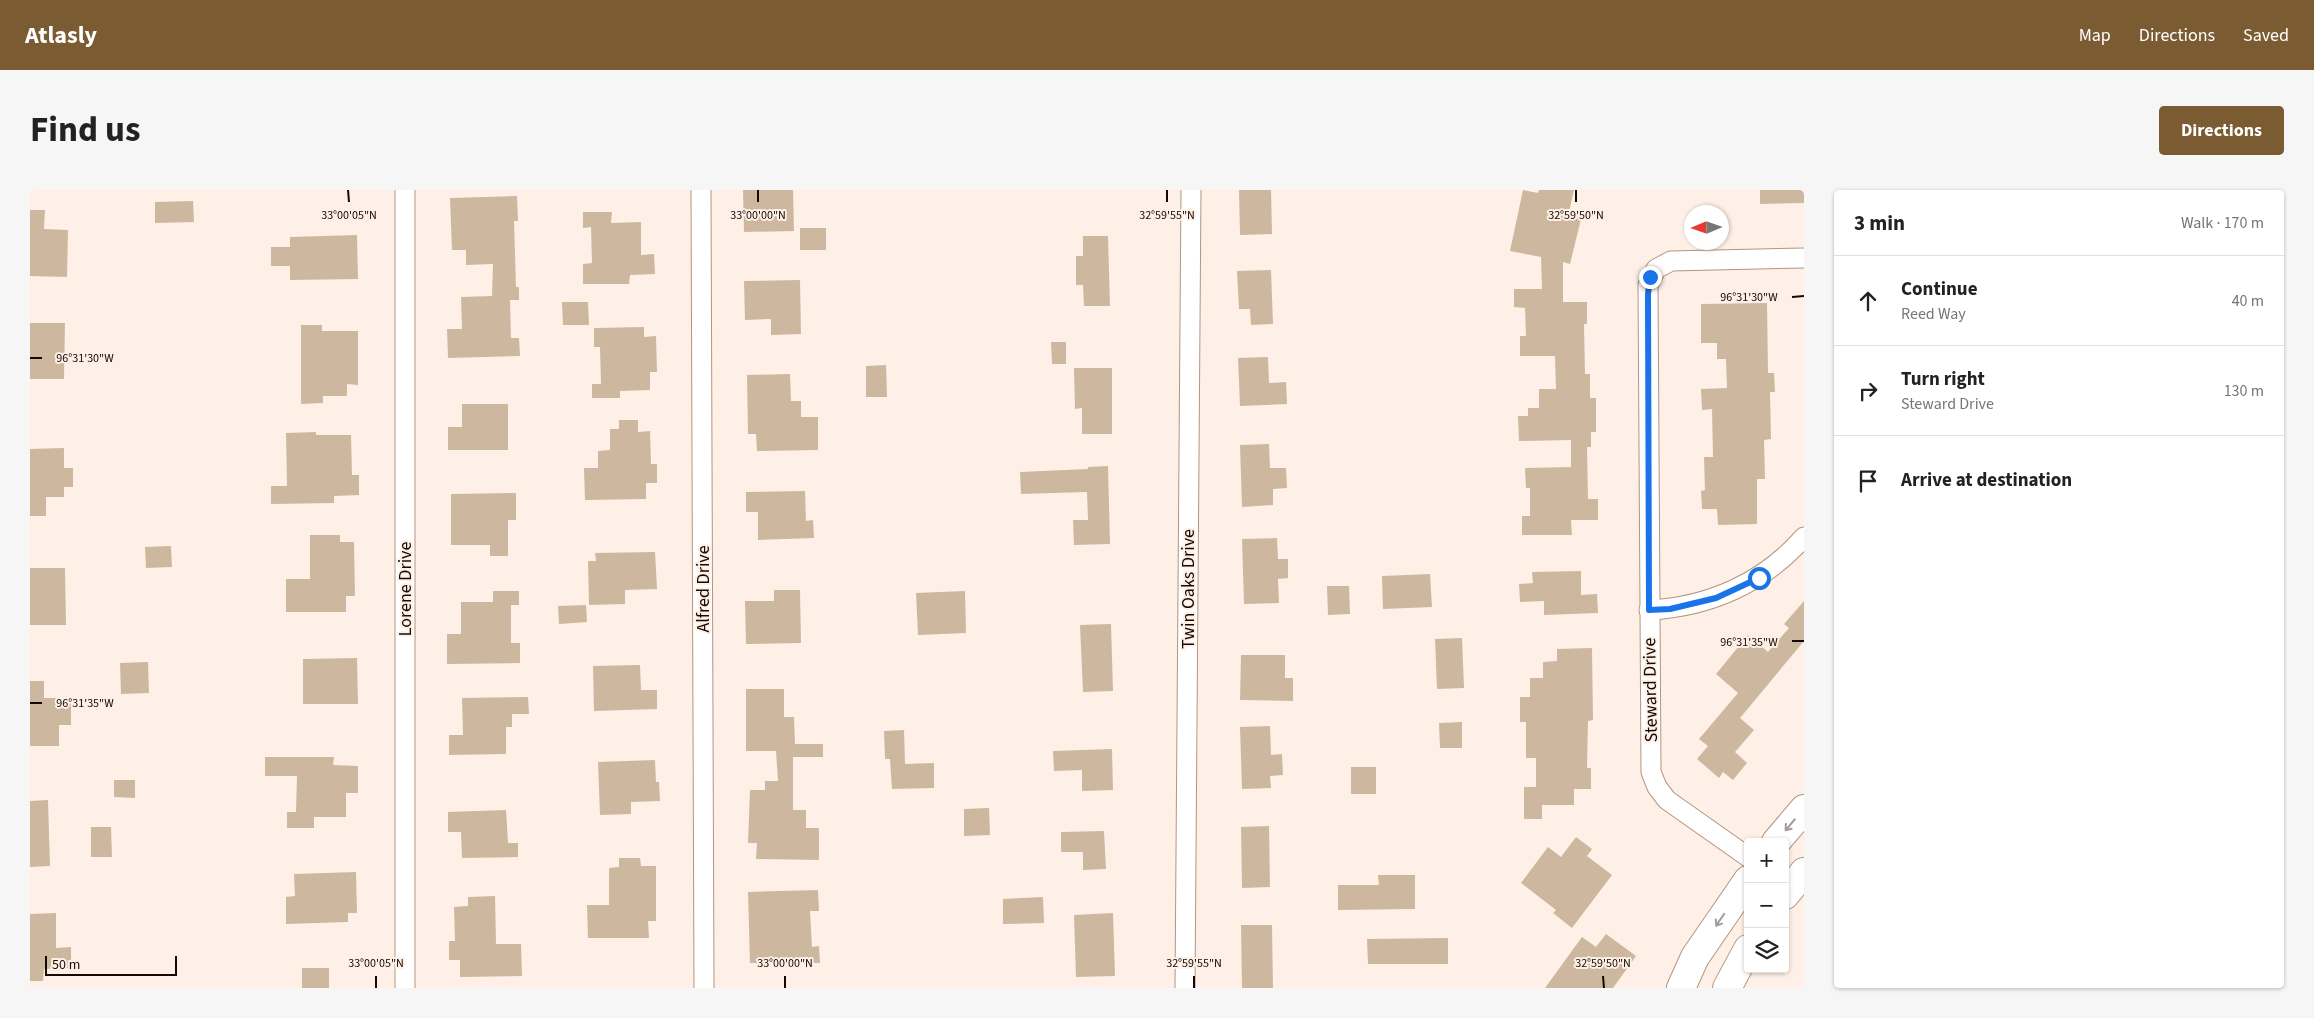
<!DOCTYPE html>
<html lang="en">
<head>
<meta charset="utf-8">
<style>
	body { margin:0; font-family:"Source Sans 3",sans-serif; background:#f6f6f6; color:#222 }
	.controls { position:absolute; right:15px; bottom:15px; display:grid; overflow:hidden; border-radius:5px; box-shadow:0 1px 4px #0004 }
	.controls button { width:45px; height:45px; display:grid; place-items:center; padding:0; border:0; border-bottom:1px solid #e0e0e0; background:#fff; color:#222; font:25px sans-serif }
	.compass { position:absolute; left:1654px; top:15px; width:45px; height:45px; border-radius:50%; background:#fff; box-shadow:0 1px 4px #0004; rotate:268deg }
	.scale { position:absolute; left:15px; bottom:12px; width:132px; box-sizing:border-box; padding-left:5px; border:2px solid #130903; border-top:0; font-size:14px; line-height:18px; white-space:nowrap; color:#130903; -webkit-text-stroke:4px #fef0e6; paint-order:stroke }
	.stop { position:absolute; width:15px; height:15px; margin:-11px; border:4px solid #1a73e8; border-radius:50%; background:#fff }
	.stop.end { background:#1a73e8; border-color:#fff; box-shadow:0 1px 5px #0008 }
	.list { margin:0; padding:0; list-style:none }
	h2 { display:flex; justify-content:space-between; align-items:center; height:65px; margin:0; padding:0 20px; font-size:21px }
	h2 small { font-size:16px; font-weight:400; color:#767676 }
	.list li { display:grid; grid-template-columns:32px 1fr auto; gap:15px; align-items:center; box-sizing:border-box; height:90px; padding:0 20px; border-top:1px solid #e0e0e0 }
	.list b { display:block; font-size:19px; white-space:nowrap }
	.list p { margin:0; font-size:16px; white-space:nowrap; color:#767676 }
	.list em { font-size:16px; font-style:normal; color:#767676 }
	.icon { flex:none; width:28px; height:28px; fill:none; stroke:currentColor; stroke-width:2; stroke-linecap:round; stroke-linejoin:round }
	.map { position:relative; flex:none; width:1774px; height:798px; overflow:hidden; border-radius:5px }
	header { display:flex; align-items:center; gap:30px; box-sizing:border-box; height:70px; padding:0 25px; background:#7b5b31; color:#fff }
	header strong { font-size:24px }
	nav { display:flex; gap:28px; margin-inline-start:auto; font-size:18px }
	.intro { display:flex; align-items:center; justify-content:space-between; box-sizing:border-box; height:120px; padding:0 30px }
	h1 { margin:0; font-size:35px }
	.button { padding:12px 22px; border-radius:5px; background:#7b5b31; color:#fff; font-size:18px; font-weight:700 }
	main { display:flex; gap:30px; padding:0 30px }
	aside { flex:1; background:#fff; border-radius:5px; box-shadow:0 1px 4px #0004 }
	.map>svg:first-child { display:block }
	.building { fill:#cdb89f }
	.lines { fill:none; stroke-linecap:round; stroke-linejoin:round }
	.minor-casing { stroke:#b4947f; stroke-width:21 }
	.secondary-casing { stroke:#b4947f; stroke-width:30 }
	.minor { stroke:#fff; stroke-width:19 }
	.secondary { stroke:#fff; stroke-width:28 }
	.oneway { stroke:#a19d9a }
	.route { stroke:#1a73e8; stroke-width:6 }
	.ticks { fill:none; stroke:#130903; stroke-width:2 }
	.labels { text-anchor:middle; stroke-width:4; stroke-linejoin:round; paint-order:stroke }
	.street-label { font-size:18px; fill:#130903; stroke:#fef0e6 }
	.ticks-label { font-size:12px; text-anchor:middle; fill:#130903; stroke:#fef0e6; stroke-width:4; stroke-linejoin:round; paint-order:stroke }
</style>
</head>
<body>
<header>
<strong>Atlasly</strong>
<nav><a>Map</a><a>Directions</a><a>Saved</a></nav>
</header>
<div class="intro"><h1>Find us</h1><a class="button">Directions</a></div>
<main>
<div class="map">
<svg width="1774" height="798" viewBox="0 0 1774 798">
	<rect width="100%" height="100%" fill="#fef0e6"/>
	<g class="building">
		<path d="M 713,0 L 763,0 L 764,41 L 714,42 Z"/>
		<path d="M 1209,0 L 1241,0 L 1242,44 L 1210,45 Z"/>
		<path d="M 1493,0 L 1508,3 L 1509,0 L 1544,0 L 1539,22 L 1552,25 L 1540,74 L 1533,72 L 1533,112 L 1557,112 L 1557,134 L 1554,134 L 1555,184 L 1560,184 L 1560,208 L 1566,208 L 1566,242 L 1561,242 L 1561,257 L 1557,257 L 1558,309 L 1568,309 L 1568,330 L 1541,330 L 1542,345 L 1492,345 L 1492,326 L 1500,326 L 1500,298 L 1496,298 L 1495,278 L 1541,277 L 1541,250 L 1489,251 L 1488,226 L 1498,226 L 1498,218 L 1509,218 L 1509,199 L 1526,199 L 1525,166 L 1490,166 L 1490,146 L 1496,146 L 1495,118 L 1484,117 L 1484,99 L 1512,99 L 1511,67 L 1480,61 Z"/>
		<path d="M 1730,0 L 1774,0 L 1774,13 L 1730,14 Z"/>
		<path d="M 487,6 L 488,31 L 484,31 L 486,97 L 489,97 L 489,110 L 480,110 L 481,148 L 489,148 L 490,166 L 418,168 L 417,139 L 432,139 L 431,107 L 462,106 L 463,74 L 436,75 L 436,60 L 422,60 L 420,8 Z"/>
		<path d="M 163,11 L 164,32 L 125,33 L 125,12 Z"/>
		<path d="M 0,20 L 15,20 L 14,39 L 38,40 L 37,87 L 0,86 Z"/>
		<path d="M 553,22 L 582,22 L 581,33 L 611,32 L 611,65 L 624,64 L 625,84 L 600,85 L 599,94 L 553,94 L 553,74 L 562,73 L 561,37 L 553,38 Z"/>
		<rect x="770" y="38" width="26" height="22"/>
		<path d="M 327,45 L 328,89 L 260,90 L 260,76 L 241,76 L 241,57 L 260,57 L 260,47 Z"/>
		<path d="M 1053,46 L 1078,46 L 1080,116 L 1054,116 L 1053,95 L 1046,95 L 1046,66 L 1053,66 Z"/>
		<path d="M 1241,80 L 1243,134 L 1221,135 L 1220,119 L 1209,119 L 1207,81 Z"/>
		<path d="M 770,90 L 771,144 L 741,145 L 741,129 L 715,130 L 714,91 Z"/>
		<path d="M 532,112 L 558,112 L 559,135 L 533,135 Z"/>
		<path d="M 1737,113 L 1738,183 L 1744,183 L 1745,202 L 1740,202 L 1741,249 L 1734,250 L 1735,289 L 1727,289 L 1727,334 L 1688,335 L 1687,319 L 1672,319 L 1671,301 L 1675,300 L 1674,267 L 1683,267 L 1682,219 L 1672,220 L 1671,199 L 1697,198 L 1696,169 L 1687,169 L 1687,153 L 1671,153 L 1671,114 Z"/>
		<path d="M 0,133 L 35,133 L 34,189 L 0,189 Z"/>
		<path d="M 271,135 L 292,135 L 292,141 L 328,141 L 328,195 L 317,194 L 317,206 L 293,206 L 293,213 L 271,214 Z"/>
		<path d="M 614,137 L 614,147 L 626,146 L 627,182 L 620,182 L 620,200 L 590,201 L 590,208 L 562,208 L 562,194 L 571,194 L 570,157 L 564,157 L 564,138 Z"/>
		<path d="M 1021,152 L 1036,152 L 1036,174 L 1022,174 Z"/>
		<path d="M 1238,167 L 1239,193 L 1256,192 L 1257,214 L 1210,216 L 1208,168 Z"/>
		<path d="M 856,175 L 857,207 L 836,207 L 836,176 Z"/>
		<path d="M 1044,178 L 1082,178 L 1082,244 L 1052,244 L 1052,218 L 1045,219 Z"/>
		<path d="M 760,184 L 761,211 L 771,211 L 771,227 L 788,227 L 788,260 L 727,261 L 726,244 L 718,244 L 717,185 Z"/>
		<path d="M 432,214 L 478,214 L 478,260 L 418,260 L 418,237 L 432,237 Z"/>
		<path d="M 589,230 L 608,230 L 608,242 L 620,241 L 621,274 L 627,274 L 627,293 L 616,293 L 616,309 L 555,310 L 554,278 L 568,278 L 568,261 L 580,260 L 580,239 L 589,239 Z"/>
		<path d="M 286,242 L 286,245 L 321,245 L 322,285 L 329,285 L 329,305 L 304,306 L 304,313 L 241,314 L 241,296 L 257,296 L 256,243 Z"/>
		<path d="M 1239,254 L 1240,278 L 1256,278 L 1257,298 L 1243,299 L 1243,315 L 1212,317 L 1210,255 Z"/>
		<path d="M 34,258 L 34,278 L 43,278 L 43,297 L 34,297 L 34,307 L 16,307 L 16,326 L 0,326 L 0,259 Z"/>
		<path d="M 1078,276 L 1080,354 L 1044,355 L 1043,330 L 1058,330 L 1057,302 L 991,304 L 990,282 L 1058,279 L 1058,277 Z"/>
		<path d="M 775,301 L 776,331 L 783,330 L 784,348 L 728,350 L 728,322 L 716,322 L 716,302 Z"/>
		<path d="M 486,303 L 486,330 L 478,330 L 478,366 L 460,366 L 460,355 L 421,355 L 421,304 Z"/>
		<path d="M 280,345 L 310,345 L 310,352 L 324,352 L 325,406 L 316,406 L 316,422 L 256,422 L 256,389 L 280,389 Z"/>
		<path d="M 1247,348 L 1248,369 L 1258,369 L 1258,388 L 1248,389 L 1249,413 L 1214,414 L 1212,349 Z"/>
		<path d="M 141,356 L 142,377 L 116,378 L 115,357 Z"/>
		<path d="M 625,362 L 627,399 L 595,400 L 595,414 L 559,415 L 558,371 L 566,371 L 565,363 Z"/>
		<path d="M 0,378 L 35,378 L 36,435 L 0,435 Z"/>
		<path d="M 1551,381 L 1551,405 L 1567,404 L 1568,423 L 1514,425 L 1514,411 L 1490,412 L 1489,394 L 1503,393 L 1502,382 Z"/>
		<path d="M 1400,384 L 1402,417 L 1353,419 L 1352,386 Z"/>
		<path d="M 1297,396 L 1319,396 L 1320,424 L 1298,425 Z"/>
		<path d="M 744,400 L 770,400 L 771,453 L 716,454 L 715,411 L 744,411 Z"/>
		<path d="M 463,401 L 489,401 L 489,415 L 481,415 L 481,453 L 490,453 L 490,473 L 417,474 L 417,444 L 431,444 L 431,412 L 463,412 Z"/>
		<path d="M 935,401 L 936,443 L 888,445 L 886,403 Z"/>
		<path d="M 1774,411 L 1774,451 L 1710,528 L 1724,540 L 1705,562 L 1717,573 L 1703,590 L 1693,582 L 1689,588 L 1667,569 L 1678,556 L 1669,549 L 1708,503 L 1686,484 L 1718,445 L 1738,462 L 1759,438 L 1754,434 Z"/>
		<path d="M 556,415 L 557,432 L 529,434 L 528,416 Z"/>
		<path d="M 1081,434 L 1083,501 L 1053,502 L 1050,435 Z"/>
		<path d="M 1432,448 L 1434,498 L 1407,499 L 1405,449 Z"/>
		<path d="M 1562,458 L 1563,530 L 1558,531 L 1557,578 L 1561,578 L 1561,599 L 1544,599 L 1544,615 L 1512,615 L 1512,629 L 1494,629 L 1494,597 L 1506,597 L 1506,568 L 1496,568 L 1496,532 L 1490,532 L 1490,507 L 1500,507 L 1500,488 L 1513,488 L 1513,472 L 1527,471 L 1527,459 Z"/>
		<path d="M 1211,465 L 1255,465 L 1255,488 L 1263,488 L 1263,511 L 1210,510 Z"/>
		<path d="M 327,468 L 328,514 L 273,514 L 273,469 Z"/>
		<path d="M 118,472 L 119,503 L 91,504 L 90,473 Z"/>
		<path d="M 610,475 L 611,500 L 627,500 L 627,519 L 564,521 L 563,476 Z"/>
		<path d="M 0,491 L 14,491 L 14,508 L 41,508 L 41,535 L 29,535 L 29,556 L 0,556 Z"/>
		<path d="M 716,499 L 754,499 L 754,527 L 764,527 L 765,554 L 793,554 L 793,567 L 763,567 L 763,620 L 776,620 L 776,638 L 789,638 L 789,670 L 726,669 L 727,653 L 718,653 L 720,600 L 735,600 L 735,591 L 748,591 L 746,561 L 716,561 Z"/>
		<path d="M 498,507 L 499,524 L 482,524 L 482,537 L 476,537 L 476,564 L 419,565 L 419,545 L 433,545 L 432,508 Z"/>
		<path d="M 1432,532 L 1432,558 L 1410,558 L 1409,533 Z"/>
		<path d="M 1240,536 L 1241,565 L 1252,564 L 1253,585 L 1240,586 L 1241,598 L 1212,599 L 1210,537 Z"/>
		<path d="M 874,540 L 875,574 L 904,573 L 904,598 L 862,599 L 860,569 L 855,569 L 854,541 Z"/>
		<path d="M 1082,559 L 1083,600 L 1052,601 L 1052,580 L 1024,581 L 1023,561 Z"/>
		<path d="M 235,567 L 304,567 L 303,575 L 328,576 L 328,603 L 316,603 L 316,627 L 284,627 L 284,638 L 257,638 L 257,622 L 266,622 L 267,586 L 235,586 Z"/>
		<path d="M 625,570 L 626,592 L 629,592 L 630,611 L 601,612 L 601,624 L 570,625 L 568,572 Z"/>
		<rect x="1321" y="577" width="25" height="27"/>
		<path d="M 84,590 L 105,590 L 105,608 L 84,607 Z"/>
		<path d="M 18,610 L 20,676 L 0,677 L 0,611 Z"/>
		<path d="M 959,618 L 960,645 L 934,646 L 934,619 Z"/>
		<path d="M 476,620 L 478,653 L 488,653 L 488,667 L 432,668 L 431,642 L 418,642 L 418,622 Z"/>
		<path d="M 1239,636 L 1240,697 L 1212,698 L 1211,637 Z"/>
		<path d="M 61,637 L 81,637 L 82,667 L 61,667 Z"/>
		<path d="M 1074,641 L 1076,679 L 1053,680 L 1053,662 L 1031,662 L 1031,642 Z"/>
		<path d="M 1546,647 L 1562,659 L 1557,666 L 1582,685 L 1542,738 L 1523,723 L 1526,720 L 1491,693 L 1518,657 L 1531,667 Z"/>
		<path d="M 589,668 L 610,668 L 611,676 L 626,676 L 626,731 L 618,731 L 619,748 L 558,748 L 557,715 L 579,715 L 579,678 L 589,677 Z"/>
		<path d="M 326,682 L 327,723 L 318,723 L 318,732 L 256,734 L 256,707 L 265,706 L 264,684 Z"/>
		<path d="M 1348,685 L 1385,685 L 1385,719 L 1308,720 L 1308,695 L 1349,695 Z"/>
		<path d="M 788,700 L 789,721 L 780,721 L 782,757 L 789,756 L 790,773 L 720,773 L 718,702 Z"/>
		<path d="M 465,706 L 466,754 L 491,754 L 492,786 L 430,787 L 430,770 L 419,770 L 419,751 L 425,751 L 424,717 L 438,716 L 438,707 Z"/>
		<path d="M 1013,707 L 1014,733 L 973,734 L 973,709 Z"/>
		<path d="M 26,723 L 26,758 L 41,757 L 41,778 L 14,779 L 13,791 L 0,791 L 0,724 Z"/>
		<path d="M 1083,723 L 1085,786 L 1046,787 L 1044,725 Z"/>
		<path d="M 1211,735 L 1242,735 L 1243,798 L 1212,798 Z"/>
		<path d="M 1576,744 L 1606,766 L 1583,798 L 1515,798 L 1552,747 L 1566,757 Z"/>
		<path d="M 1418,748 L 1418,774 L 1338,774 L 1337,749 Z"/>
		<rect x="272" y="778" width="27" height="20"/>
	</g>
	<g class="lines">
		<g class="minor-casing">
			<g id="minor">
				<path d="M 671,0 L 674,798"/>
				<path d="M 1619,420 C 1679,417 1734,393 1774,347"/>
				<path d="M 1718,667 L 1637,610 L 1627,597 L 1621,582 L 1618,95 L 1626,79 L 1641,71 L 1774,68"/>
				<path d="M 375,798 L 375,0"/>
				<path d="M 1155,798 L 1161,0"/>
			</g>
		</g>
		<g class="secondary-casing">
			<g id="secondary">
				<path d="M 1746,652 L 1774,619"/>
				<path d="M 1755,705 L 1774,682"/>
				<path d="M 1651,798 L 1665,767 L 1718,690"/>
				<path d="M 1697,798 L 1718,759"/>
			</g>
		</g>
		<use href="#minor" class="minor"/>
		<use href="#secondary" class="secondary"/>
	</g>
	<defs><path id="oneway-shaft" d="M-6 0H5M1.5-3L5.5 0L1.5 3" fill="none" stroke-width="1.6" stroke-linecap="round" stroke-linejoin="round" transform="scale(1.25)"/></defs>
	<g class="oneway">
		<use href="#oneway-shaft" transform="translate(1760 635) rotate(130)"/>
		<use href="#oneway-shaft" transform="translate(1690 730) rotate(124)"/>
	</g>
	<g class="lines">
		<path class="route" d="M 1620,87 L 1618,104 L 1619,420 L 1640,419 L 1686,408 L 1729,388"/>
	</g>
	<path class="ticks" d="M 318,0 L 319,12M 728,0 L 728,12M 1137,0 L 1137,12M 1546,0 L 1546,12M 1762,107 L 1774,106M 0,168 L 12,168M 1762,451 L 1774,451M 0,513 L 12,513M 346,786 L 346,798M 755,786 L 755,798M 1164,786 L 1164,798M 1573,786 L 1574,798"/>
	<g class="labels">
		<g class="street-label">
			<text transform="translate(375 399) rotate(-90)" y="6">Lorene Drive</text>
			<text transform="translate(673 399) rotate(-90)" y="6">Alfred Drive</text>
			<text transform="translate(1158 399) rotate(-90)" y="6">Twin Oaks Drive</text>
			<text transform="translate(1620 500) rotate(-91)" y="6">Steward Drive</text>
		</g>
	</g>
	<g class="ticks-label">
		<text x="319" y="29">33°00'05"N</text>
		<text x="728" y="29">33°00'00"N</text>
		<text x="1137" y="29">32°59'55"N</text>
		<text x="1546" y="29">32°59'50"N</text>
		<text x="1719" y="111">96°31'30"W</text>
		<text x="55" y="172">96°31'30"W</text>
		<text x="1719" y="456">96°31'35"W</text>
		<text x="55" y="517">96°31'35"W</text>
		<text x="346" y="777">33°00'05"N</text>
		<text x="755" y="777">33°00'00"N</text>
		<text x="1164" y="777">32°59'55"N</text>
		<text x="1573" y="777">32°59'50"N</text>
	</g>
</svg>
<div class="controls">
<button>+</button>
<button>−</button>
<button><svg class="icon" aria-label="layers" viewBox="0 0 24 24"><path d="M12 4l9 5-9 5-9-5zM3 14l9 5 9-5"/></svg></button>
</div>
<svg class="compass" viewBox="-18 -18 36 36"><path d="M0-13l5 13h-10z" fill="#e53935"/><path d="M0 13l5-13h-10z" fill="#767676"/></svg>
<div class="scale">50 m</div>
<div class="stop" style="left:1729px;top:388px"></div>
<div class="stop end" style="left:1620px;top:87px"></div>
</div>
<aside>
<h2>3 min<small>Walk · 170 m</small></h2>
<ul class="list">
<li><svg class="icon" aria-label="ahead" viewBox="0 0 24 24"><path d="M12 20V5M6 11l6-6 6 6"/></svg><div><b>Continue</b><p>Reed Way</p></div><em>40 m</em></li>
<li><svg class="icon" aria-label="right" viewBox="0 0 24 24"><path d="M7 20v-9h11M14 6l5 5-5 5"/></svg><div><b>Turn right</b><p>Steward Drive</p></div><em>130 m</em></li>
<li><svg class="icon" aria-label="arrive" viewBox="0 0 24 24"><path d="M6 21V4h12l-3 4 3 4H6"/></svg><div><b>Arrive at destination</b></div></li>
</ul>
</aside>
</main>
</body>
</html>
